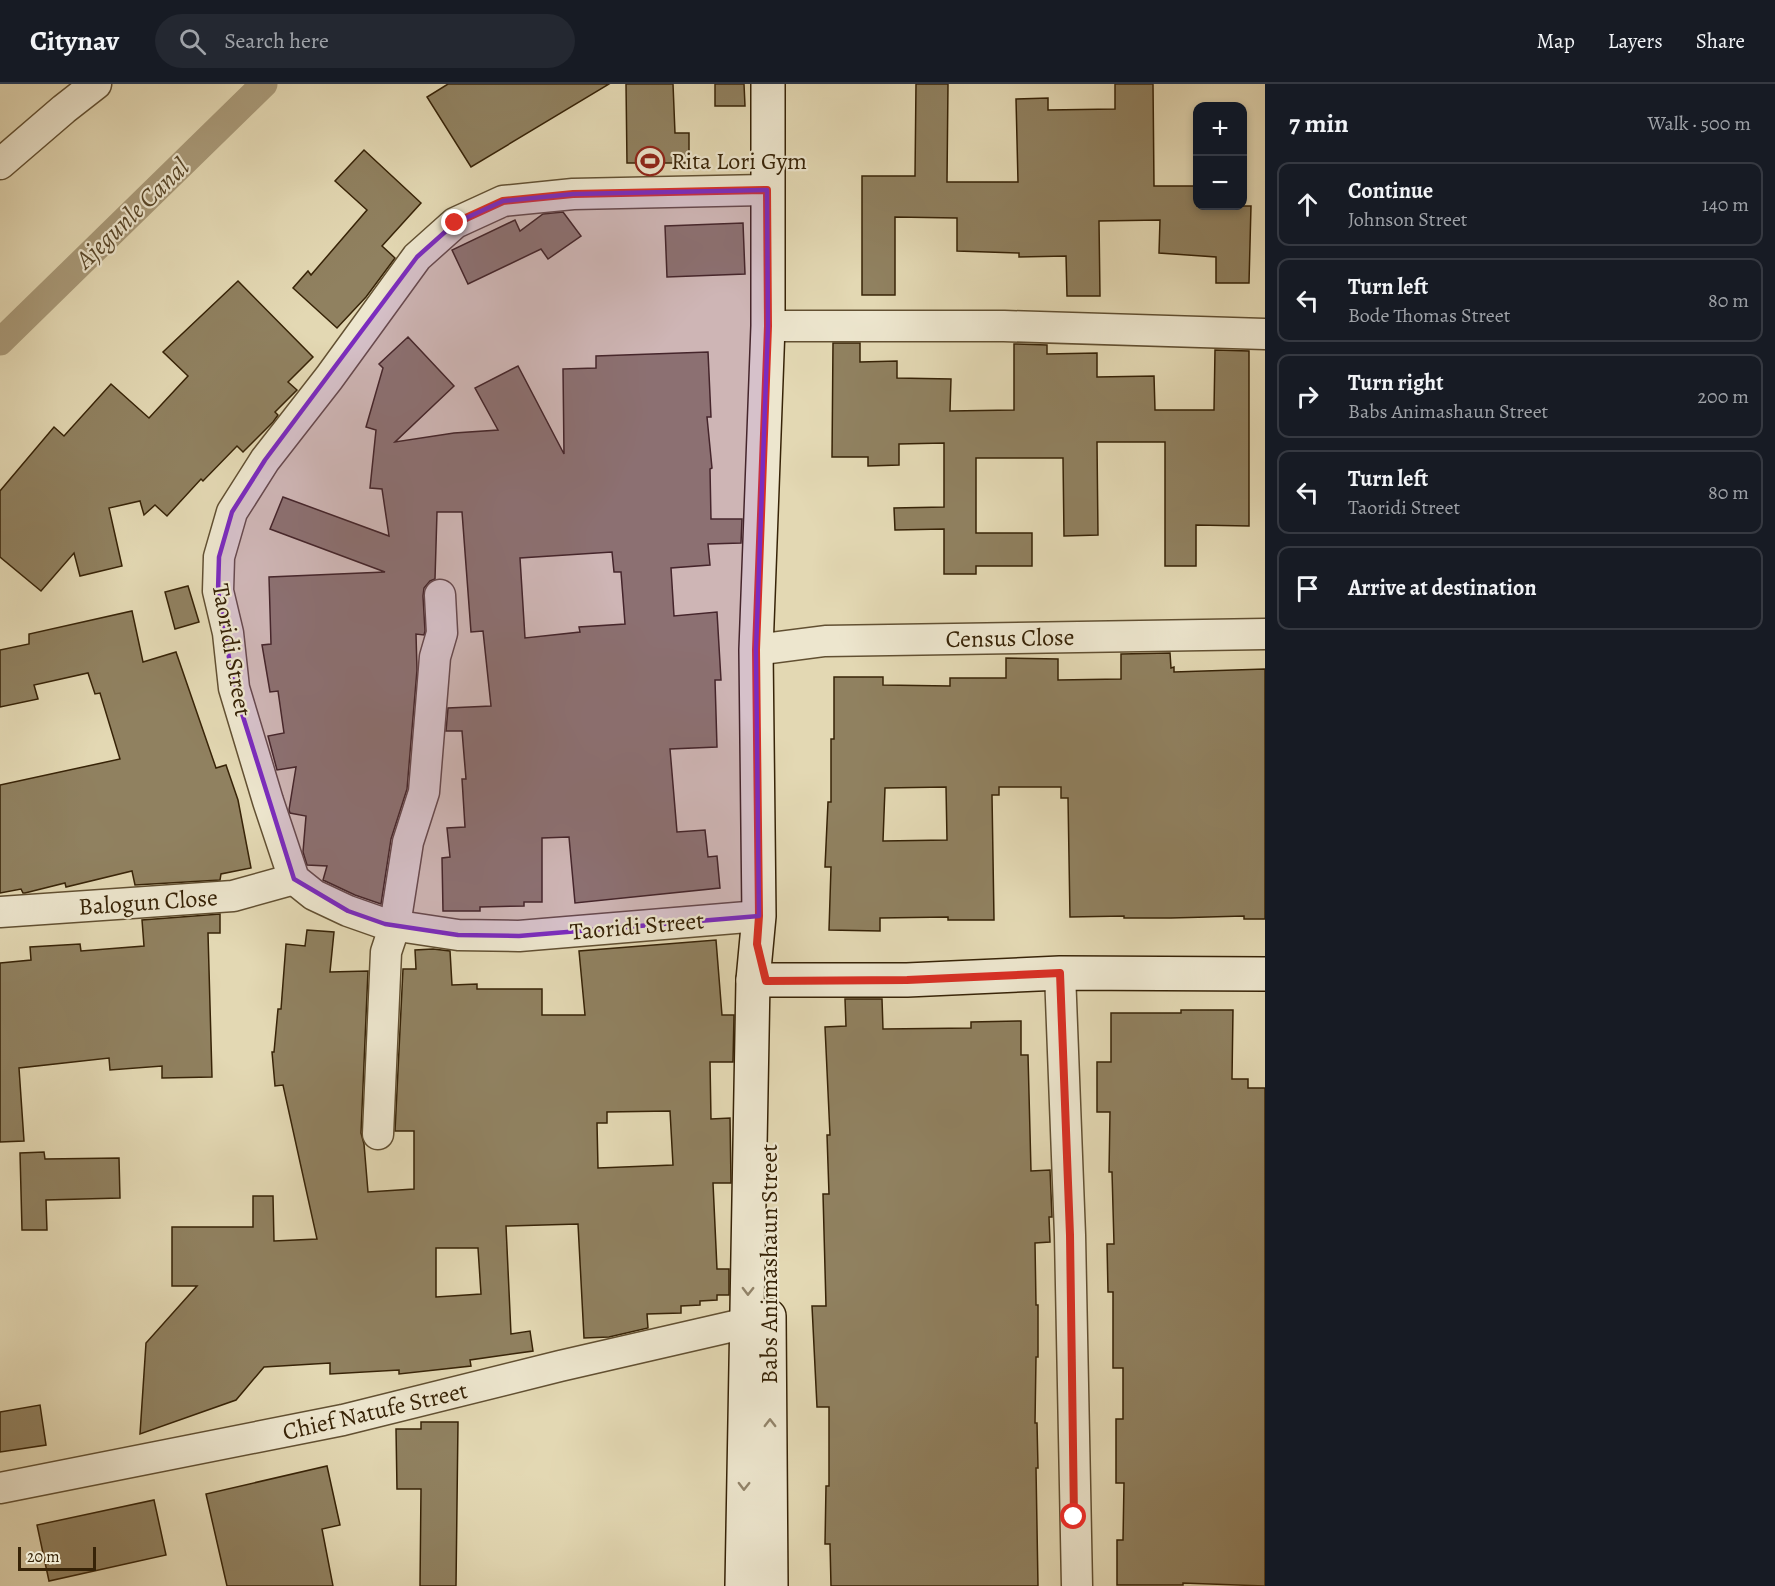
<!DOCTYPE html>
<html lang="en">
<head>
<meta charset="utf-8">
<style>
	body { margin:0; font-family:Alegreya,serif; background:#242831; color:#f1f3f6 }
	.controls { position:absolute; right:18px; top:18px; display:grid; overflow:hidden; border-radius:12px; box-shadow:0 3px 9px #0003 }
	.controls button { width:54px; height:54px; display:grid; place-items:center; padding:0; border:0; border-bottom:2px solid #363941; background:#171b24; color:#f1f3f6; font:30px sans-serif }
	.scale { position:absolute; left:18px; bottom:15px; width:78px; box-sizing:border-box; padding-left:6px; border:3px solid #372307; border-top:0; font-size:16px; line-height:21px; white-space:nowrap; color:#372307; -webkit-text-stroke:4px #ede6ce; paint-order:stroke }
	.stop { position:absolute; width:18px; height:18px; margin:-14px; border:4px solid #d93025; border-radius:50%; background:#fff }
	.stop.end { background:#d93025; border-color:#fff; box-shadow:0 2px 6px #0008 }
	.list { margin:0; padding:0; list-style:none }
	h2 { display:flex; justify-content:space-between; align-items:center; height:78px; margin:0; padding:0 24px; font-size:26px }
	h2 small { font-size:20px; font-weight:400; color:#9ea1a6 }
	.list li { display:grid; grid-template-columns:39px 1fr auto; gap:18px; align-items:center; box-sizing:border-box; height:84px; margin:0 12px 12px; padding:0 12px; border:2px solid #363941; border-radius:12px }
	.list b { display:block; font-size:22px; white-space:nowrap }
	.list p { margin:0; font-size:20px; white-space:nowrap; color:#9ea1a6 }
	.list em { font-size:20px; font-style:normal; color:#9ea1a6 }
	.icon { flex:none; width:33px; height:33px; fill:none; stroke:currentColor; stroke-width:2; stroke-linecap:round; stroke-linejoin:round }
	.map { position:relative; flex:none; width:1265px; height:1502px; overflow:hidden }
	header { display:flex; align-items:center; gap:36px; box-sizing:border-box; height:84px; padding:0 30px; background:#171b24; border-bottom:2px solid #363941 }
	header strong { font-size:28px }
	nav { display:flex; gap:33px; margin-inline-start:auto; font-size:21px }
	.search { width:420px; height:54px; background:#242831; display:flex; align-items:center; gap:15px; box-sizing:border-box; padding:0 21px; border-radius:33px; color:#9ea1a6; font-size:22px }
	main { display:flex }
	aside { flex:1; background:#171b24 }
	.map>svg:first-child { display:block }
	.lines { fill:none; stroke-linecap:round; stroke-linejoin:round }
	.canal { stroke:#a99a79; stroke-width:27 }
	.building { fill:#908160; stroke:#372307; stroke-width:1.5; fill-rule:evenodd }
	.street-casing { stroke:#625032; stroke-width:33 }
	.secondary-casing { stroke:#372307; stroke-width:36 }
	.street { stroke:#ede6ce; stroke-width:30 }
	.secondary { stroke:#ede6ce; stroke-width:33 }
	.oneway { stroke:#92846a }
	.route { stroke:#d93025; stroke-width:8 }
	.marked { fill:#7b2cbf; fill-opacity:0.2; stroke:#7b2cbf; stroke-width:4.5; stroke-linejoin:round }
	.labels { text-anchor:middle; stroke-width:4.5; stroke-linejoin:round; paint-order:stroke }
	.poi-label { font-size:24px; fill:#372307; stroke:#ede6ce; text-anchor:start }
	.street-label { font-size:24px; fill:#372307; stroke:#ede6ce }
	.water-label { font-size:26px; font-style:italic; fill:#594729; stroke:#ede6ce }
</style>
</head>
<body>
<header>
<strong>Citynav</strong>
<div class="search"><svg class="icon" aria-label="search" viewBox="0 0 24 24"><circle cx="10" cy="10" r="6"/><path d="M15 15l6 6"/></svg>Search here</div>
<nav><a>Map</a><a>Layers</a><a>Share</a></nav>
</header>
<main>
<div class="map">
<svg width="1265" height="1502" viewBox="0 0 1265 1502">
	<rect width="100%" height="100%" fill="#e3d8b3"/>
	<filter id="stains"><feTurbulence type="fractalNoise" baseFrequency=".00333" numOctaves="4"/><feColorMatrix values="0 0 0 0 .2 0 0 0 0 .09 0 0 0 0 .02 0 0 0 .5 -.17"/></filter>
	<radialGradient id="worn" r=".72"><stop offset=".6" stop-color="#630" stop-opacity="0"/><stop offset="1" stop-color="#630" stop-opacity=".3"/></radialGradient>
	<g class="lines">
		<path class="canal" d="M 0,258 L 264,0"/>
	</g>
	<g class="building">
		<path d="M 448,0 L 609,0 L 471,83 L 427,13 Z"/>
		<path d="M 626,0 L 673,0 L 675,49 L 689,49 L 689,79 L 627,79 Z"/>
		<path d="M 715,0 L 744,0 L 745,22 L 715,22 Z"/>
		<path d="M 916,0 L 948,0 L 947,98 L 1018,98 L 1016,15 L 1048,14 L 1048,26 L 1115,25 L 1115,0 L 1153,0 L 1154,102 L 1197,102 L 1197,122 L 1251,122 L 1249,199 L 1216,199 L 1216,173 L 1159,169 L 1160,136 L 1099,137 L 1100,212 L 1067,212 L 1066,172 L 1019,173 L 1019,169 L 957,167 L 957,134 L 895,133 L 895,211 L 862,211 L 862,92 L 915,92 Z"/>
		<path d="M 364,66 L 421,119 L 382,162 L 395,174 L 366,213 L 337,244 L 293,204 L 308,187 L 311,191 L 367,126 L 335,97 Z"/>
		<path d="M 563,128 L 581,152 L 548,175 L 541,165 L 468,200 L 452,166 L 515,136 L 520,147 L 543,130 Z"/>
		<path d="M 743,139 L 745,190 L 667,193 L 665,142 Z"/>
		<path d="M 238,197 L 313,273 L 288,298 L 297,306 L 275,328 L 278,331 L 273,338 L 243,368 L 237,362 L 203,397 L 201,395 L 167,432 L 155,421 L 144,431 L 140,417 L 109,424 L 122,482 L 80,492 L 74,469 L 41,507 L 0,473 L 0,407 L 54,343 L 64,352 L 111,300 L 149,334 L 188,292 L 163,268 Z"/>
		<path d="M 408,253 L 454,302 L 395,358 L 454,349 L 498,346 L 475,304 L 518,282 L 564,370 L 563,285 L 596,284 L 596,272 L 708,268 L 711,333 L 707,333 L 712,384 L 710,385 L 711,435 L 742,435 L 741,459 L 708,460 L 710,481 L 671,484 L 674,532 L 717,528 L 721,596 L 715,596 L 717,663 L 670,665 L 677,748 L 705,746 L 708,773 L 717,772 L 720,804 L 575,819 L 569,753 L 542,754 L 542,818 L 524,818 L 524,822 L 480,823 L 480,827 L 443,827 L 442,774 L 450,773 L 447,744 L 465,743 L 462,695 L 466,695 L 462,647 L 446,647 L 448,624 L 491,622 L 483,547 L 471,548 L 462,428 L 437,428 L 435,495 L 430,497 L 424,504 L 423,512 L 425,547 L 424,551 L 416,550 L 417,586 L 407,705 L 391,755 L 381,820 L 355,811 L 323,796 L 327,782 L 307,781 L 303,768 L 306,732 L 290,729 L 289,726 L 296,683 L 277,686 L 268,652 L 284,649 L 278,607 L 270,608 L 262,561 L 271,560 L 269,493 L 385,488 L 270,445 L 283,413 L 389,452 L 382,405 L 370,404 L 376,346 L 366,343 L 383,284 L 379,280 ZM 612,468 L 614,488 L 621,488 L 625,540 L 579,543 L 580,548 L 525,554 L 520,474 Z"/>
		<path d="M 833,259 L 860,259 L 860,278 L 897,277 L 897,294 L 951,295 L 950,327 L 1014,326 L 1014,260 L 1047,261 L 1047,270 L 1097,269 L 1097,293 L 1154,292 L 1155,326 L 1214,326 L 1215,266 L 1249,267 L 1249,442 L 1196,441 L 1196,482 L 1165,482 L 1165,358 L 1097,358 L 1098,451 L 1064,452 L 1063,374 L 976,374 L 976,449 L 1032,449 L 1032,482 L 976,482 L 976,490 L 944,490 L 944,445 L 895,446 L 894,424 L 944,423 L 944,359 L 899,360 L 899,381 L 868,382 L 868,373 L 832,373 Z"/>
		<path d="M 188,502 L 199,538 L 175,545 L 165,508 Z"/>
		<path d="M 132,527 L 143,578 L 176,568 L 216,684 L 226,681 L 238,716 L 251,784 L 221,790 L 220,796 L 135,801 L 132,787 L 66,803 L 65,799 L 25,809 L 23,809 L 21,805 L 0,809 L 0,701 L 120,675 L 100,609 L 95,610 L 88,589 L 34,601 L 38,615 L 0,623 L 0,566 L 29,560 L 29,550 Z"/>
		<path d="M 1170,569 L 1171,584 L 1174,583 L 1174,588 L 1265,585 L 1265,835 L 1244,835 L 1244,832 L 1171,834 L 1124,834 L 1124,832 L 1070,833 L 1068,714 L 1061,714 L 1061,703 L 999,703 L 999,711 L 992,711 L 994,836 L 948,836 L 948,833 L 880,834 L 880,847 L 829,846 L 831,783 L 825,783 L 828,718 L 831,718 L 831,655 L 834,655 L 834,593 L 883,593 L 883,601 L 950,602 L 950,594 L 1006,594 L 1006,574 L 1058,575 L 1058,596 L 1121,595 L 1121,570 ZM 946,703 L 947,756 L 883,757 L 885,704 Z"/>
		<path d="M 220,830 L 220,849 L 208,849 L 212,993 L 162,994 L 162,982 L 110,986 L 109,974 L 19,984 L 24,1057 L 0,1058 L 0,879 L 31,876 L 30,863 L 80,860 L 81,867 L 144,862 L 142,836 Z"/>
		<path d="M 307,846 L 334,848 L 330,888 L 368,887 L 361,1049 L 364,1060 L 368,1108 L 414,1105 L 414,1047 L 395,1047 L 403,885 L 416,885 L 415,866 L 433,865 L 450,867 L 452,901 L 477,900 L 477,905 L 542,905 L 542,931 L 585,931 L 579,867 L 716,856 L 722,931 L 734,931 L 733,978 L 710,978 L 711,1035 L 730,1034 L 731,1099 L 713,1099 L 717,1185 L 729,1185 L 729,1211 L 717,1211 L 717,1216 L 700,1217 L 700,1221 L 681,1222 L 681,1229 L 647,1230 L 648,1244 L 609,1253 L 584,1254 L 578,1140 L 506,1142 L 511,1250 L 530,1247 L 533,1267 L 470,1276 L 471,1282 L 399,1290 L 399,1286 L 330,1290 L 330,1279 L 264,1283 L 236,1316 L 140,1350 L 146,1259 L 197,1202 L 172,1202 L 172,1143 L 253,1143 L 253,1112 L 273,1112 L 274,1157 L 317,1155 L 283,1001 L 275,1002 L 272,968 L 274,968 L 278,925 L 281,925 L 286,860 L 305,862 ZM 670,1027 L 673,1081 L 598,1084 L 597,1039 L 607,1039 L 607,1028 ZM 436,1164 L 478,1164 L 481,1210 L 436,1213 Z"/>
		<path d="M 845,915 L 882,915 L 883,945 L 971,944 L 971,938 L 1021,937 L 1021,971 L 1028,971 L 1031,1087 L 1050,1086 L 1052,1133 L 1049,1133 L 1050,1158 L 1035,1159 L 1036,1221 L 1038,1221 L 1038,1273 L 1036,1273 L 1035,1339 L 1037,1339 L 1038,1384 L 1036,1384 L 1038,1502 L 831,1502 L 830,1460 L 825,1460 L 826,1402 L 829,1402 L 829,1323 L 817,1323 L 812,1222 L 826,1222 L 823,1110 L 829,1110 L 827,1051 L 830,1051 L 825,943 L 846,942 Z"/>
		<path d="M 1181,926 L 1233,926 L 1232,995 L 1248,995 L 1248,1004 L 1265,1004 L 1265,1502 L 1183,1499 L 1183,1501 L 1117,1501 L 1117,1456 L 1123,1456 L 1124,1399 L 1116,1399 L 1116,1335 L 1123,1335 L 1123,1284 L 1113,1284 L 1113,1208 L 1108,1208 L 1107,1160 L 1114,1160 L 1112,1088 L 1109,1088 L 1110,1028 L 1097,1028 L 1097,978 L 1111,978 L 1111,929 L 1181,929 Z"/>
		<path d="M 44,1068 L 45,1075 L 119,1074 L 120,1114 L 46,1116 L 47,1146 L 22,1146 L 20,1069 Z"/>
		<path d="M 40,1321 L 46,1361 L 0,1368 L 0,1328 Z"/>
		<path d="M 421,1338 L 458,1338 L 456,1502 L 420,1502 L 421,1405 L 397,1405 L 396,1345 L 421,1345 Z"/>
		<path d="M 327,1382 L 340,1441 L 322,1445 L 333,1502 L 227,1502 L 206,1410 Z"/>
		<path d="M 154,1416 L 166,1471 L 49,1497 L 37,1441 Z"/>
	</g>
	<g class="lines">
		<g class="street-casing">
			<g id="street">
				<path d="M 0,80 L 64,25 L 96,0"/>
				<path d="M 768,242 L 1004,242 L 1265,250"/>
				<path d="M 756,566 L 825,557 L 1265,550"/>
				<path d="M 0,828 L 233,812 L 294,795"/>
				<path d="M 759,832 L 519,852 L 458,851 L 385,840 L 348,827 L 314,811 L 294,795 L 268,717 L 234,604 L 228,549 L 218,507 L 219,473 L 232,428 L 265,376 L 329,294 L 417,173 L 455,139 L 503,117 L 573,110 L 767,106"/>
				<path d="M 1060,889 L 1070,1151 L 1077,1502"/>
				<path d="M 378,1050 L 386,868 L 395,841 L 408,758 L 424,708 L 435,573 L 442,549 L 440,511"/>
				<path d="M 0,1404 L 343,1336 L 560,1282 L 747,1239"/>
			</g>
		</g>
		<g class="secondary-casing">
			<g id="secondary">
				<path d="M 753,896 L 907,896 L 1060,889 L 1265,890"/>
				<path d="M 769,1232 L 771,1502"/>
				<path d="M 742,1502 L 753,896 L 759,832 L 756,566 L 768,242 L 768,0"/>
			</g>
		</g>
		<use href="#street" class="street"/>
		<use href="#secondary" class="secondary"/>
	</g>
	<defs><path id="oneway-chevron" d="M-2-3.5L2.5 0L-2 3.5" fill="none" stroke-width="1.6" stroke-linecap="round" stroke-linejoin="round" transform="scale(1.5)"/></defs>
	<g class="oneway">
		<use href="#oneway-chevron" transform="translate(748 1207) rotate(91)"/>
		<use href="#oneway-chevron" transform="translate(770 1339) rotate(-90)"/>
		<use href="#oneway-chevron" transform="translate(744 1402) rotate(91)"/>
	</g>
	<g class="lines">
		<path class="route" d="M 455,139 L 503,117 L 573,110 L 767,106 L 768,242 L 756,566 L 759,832 L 757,860 L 766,897 L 907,896 L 1060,889 L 1070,1151 L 1074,1433"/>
	</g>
	<path class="marked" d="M 767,106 L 768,242 L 756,566 L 759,832 L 519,852 L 458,851 L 385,840 L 348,827 L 294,795 L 234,604 L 218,507 L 219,473 L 232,428 L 265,376 L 417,173 L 455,139 L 503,117 L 573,110 Z"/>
	<defs>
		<g id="stadium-ring" transform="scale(1.5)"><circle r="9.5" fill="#ede6ce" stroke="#8f2418" stroke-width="1.5"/><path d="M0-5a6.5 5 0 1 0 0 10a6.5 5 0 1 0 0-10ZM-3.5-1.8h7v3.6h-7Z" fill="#8f2418"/></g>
	</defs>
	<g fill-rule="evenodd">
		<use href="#stadium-ring" x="650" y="77"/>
	</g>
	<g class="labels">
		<g class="poi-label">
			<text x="671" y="85">Rita Lori Gym</text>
		</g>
		<g class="street-label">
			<text transform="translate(1010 554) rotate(-1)" y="8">Census Close</text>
			<text transform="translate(232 566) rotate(80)" y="8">Taoridi Street</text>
			<text transform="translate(148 818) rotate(-4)" y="8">Balogun Close</text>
			<text transform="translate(637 842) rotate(-5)" y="8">Taoridi Street</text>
			<text transform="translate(769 1180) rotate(-90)" y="8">Babs Animashaun Street</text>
			<text transform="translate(375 1327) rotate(-13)" y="8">Chief Natufe Street</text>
		</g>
		<g class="water-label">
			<text transform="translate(132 129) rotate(-44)" y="9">Ajegunle Canal</text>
		</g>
	</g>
	<rect width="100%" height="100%" filter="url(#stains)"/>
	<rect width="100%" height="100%" fill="url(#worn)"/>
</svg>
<div class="controls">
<button>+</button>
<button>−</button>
</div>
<div class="scale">20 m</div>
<div class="stop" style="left:1074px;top:1433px"></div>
<div class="stop end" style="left:455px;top:139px"></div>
</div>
<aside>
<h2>7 min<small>Walk · 500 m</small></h2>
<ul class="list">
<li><svg class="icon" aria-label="ahead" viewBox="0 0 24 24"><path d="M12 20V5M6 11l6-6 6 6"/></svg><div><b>Continue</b><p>Johnson Street</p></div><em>140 m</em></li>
<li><svg class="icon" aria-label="left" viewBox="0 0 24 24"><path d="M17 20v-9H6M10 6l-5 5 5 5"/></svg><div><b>Turn left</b><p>Bode Thomas Street</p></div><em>80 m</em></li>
<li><svg class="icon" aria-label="right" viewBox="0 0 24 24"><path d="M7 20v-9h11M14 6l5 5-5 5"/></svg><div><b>Turn right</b><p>Babs Animashaun Street</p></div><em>200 m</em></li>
<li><svg class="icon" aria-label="left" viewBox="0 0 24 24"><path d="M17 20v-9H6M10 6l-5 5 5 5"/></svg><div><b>Turn left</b><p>Taoridi Street</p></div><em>80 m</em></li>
<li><svg class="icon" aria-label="arrive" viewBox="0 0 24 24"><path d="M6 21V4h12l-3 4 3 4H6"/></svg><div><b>Arrive at destination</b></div></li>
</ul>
</aside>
</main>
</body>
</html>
